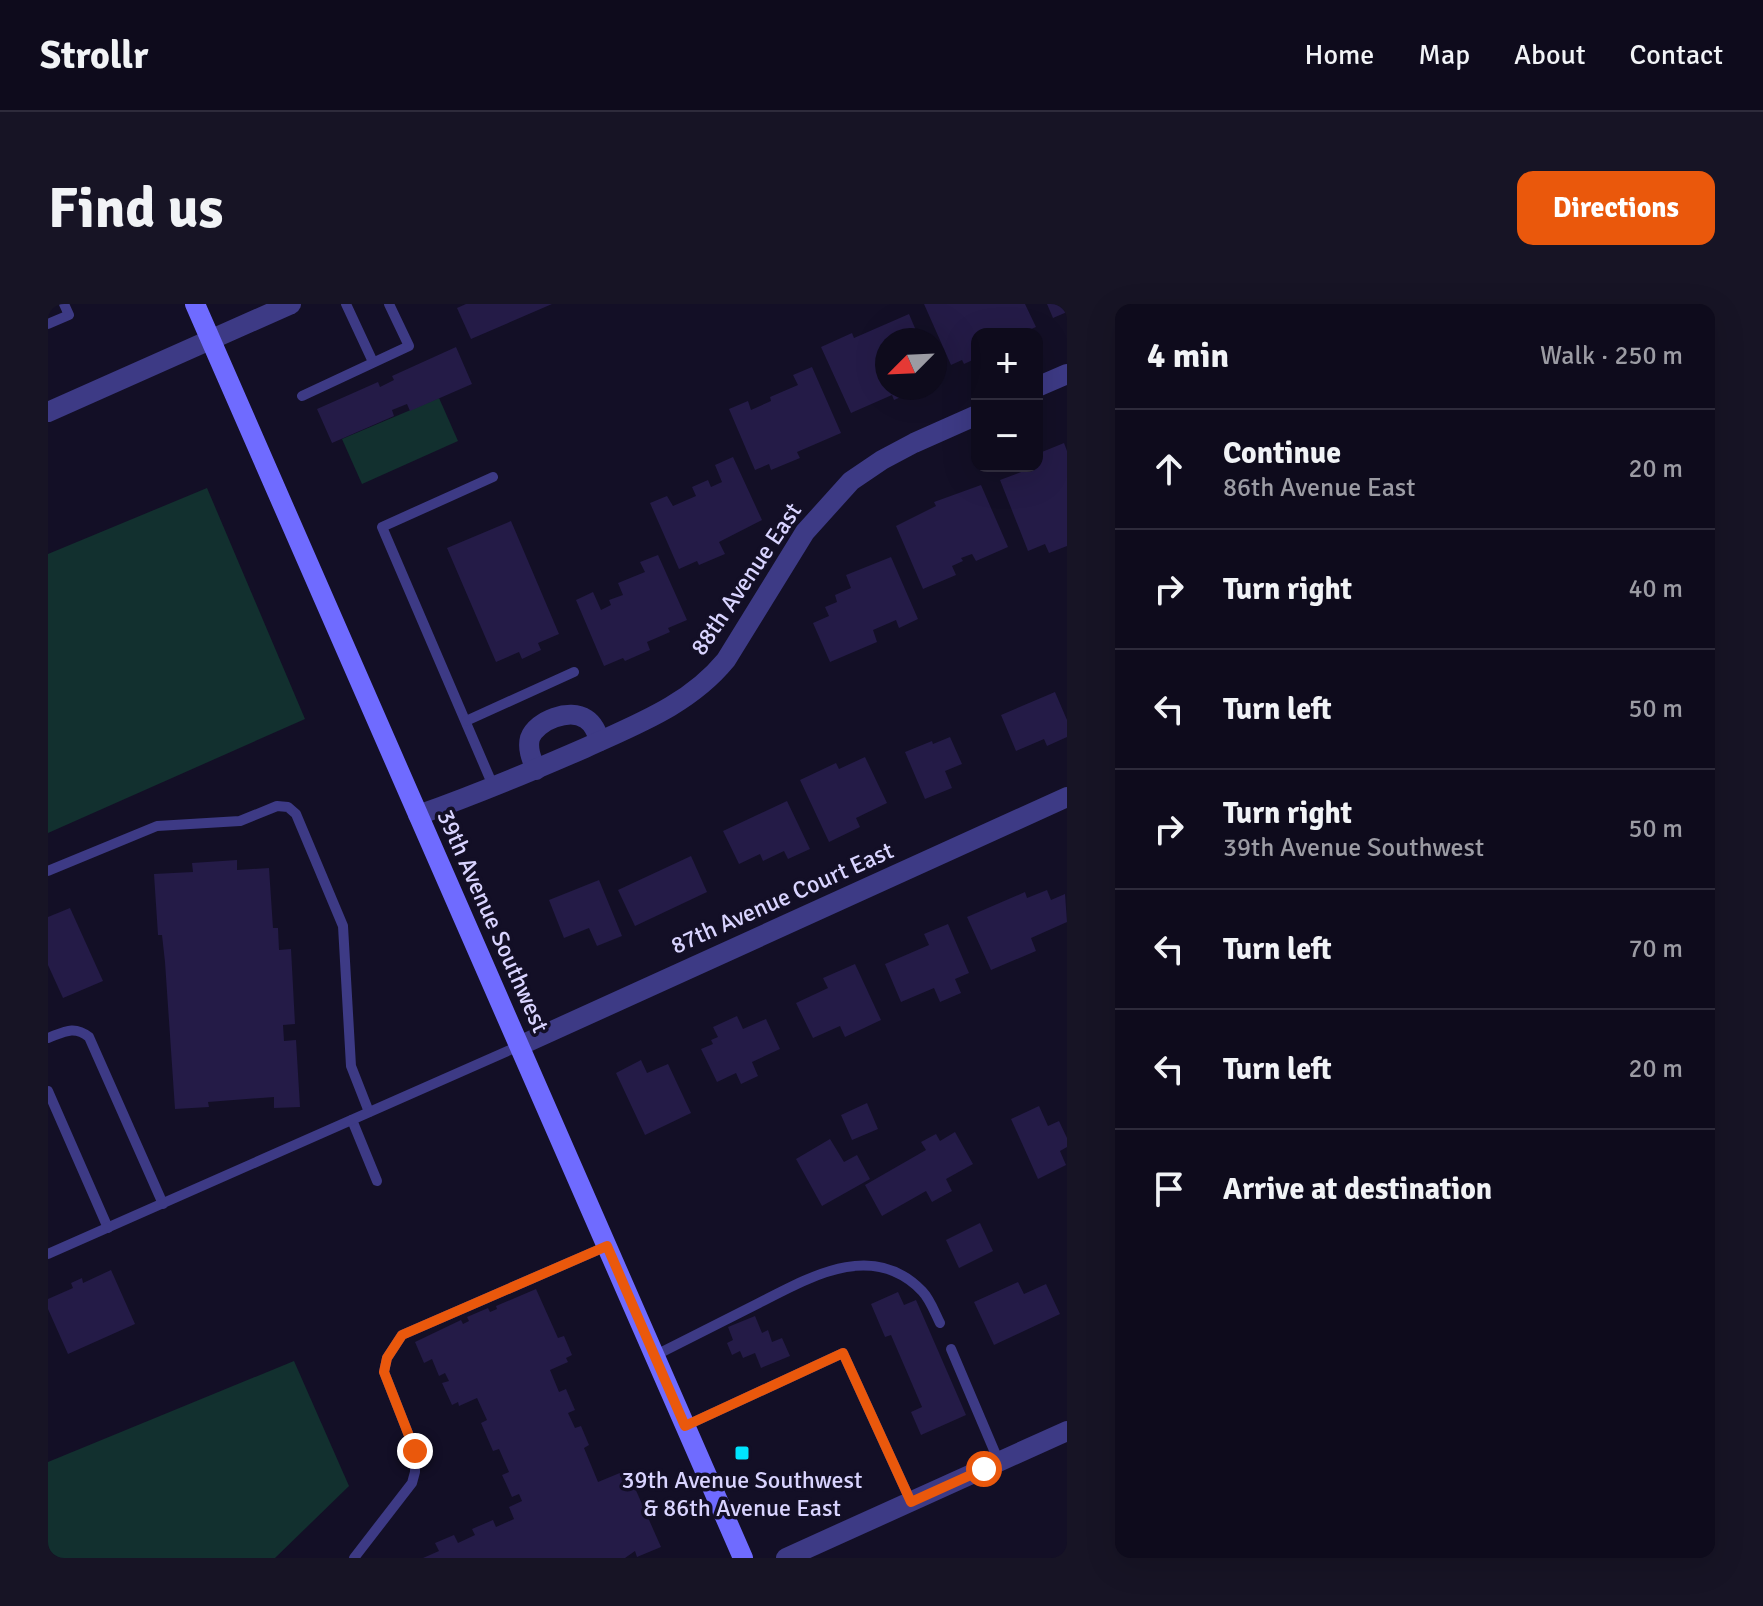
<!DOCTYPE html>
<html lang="en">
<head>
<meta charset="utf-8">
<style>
	body { margin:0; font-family:Signika,sans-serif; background:#171425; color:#f1f3f6 }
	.controls { position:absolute; right:24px; top:24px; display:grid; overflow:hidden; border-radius:16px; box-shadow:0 8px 32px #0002 }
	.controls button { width:72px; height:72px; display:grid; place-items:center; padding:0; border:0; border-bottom:2px solid #2e2b3b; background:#0e0b1c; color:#f1f3f6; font:40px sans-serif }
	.compass { position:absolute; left:827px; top:24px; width:72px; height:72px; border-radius:50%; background:#0e0b1c; box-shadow:0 8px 32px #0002; rotate:246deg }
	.stop { position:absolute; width:24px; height:24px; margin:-18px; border:6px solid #ea580c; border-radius:50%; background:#fff }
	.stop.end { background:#ea580c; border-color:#fff; box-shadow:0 2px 8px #0008 }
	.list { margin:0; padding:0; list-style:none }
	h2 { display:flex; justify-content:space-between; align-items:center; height:104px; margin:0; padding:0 32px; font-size:34px }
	h2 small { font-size:26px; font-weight:400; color:#9b9ba3 }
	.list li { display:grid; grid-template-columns:52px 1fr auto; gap:24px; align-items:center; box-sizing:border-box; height:120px; padding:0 32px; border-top:2px solid #2e2b3b }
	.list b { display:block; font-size:30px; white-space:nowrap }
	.list p { margin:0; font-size:26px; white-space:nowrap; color:#9b9ba3 }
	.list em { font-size:26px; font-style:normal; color:#9b9ba3 }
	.icon { flex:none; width:44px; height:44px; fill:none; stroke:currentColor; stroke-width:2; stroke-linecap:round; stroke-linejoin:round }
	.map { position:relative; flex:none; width:1019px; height:1254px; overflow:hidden; border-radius:16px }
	header { display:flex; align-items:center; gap:48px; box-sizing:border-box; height:112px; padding:0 40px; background:#0e0b1c; border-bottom:2px solid #2e2b3b }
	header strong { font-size:38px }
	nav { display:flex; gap:44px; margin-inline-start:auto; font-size:28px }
	.intro { display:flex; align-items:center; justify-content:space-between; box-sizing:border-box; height:192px; padding:0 48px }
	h1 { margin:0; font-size:56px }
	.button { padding:20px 36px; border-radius:16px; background:#ea580c; color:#fff; font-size:28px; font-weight:700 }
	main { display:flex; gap:48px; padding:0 48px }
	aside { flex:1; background:#0e0b1c; border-radius:16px; box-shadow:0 8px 32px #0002 }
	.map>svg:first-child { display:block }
	.green { fill:#12302f }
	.building { fill:#241b47 }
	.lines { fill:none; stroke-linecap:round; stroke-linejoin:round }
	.service { stroke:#3d3a85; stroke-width:10 }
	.minor { stroke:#3d3a85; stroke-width:20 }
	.tertiary { stroke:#3d3a85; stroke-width:20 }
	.secondary { stroke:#6f6bff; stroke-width:20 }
	.route { stroke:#ea580c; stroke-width:10 }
	.poi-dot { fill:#00e5ff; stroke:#130f26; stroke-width:3 }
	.labels { text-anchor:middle; stroke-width:7; stroke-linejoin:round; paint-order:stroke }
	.street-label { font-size:24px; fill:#d9d4ff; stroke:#130f26 }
	.poi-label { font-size:24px; fill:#d9d4ff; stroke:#130f26 }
</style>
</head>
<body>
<header>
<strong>Strollr</strong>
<nav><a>Home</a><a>Map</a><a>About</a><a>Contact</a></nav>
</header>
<div class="intro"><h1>Find us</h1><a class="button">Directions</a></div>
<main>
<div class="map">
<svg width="1019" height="1254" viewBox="0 0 1019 1254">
	<rect width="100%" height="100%" fill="#130f26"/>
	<g class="green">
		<path d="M 391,94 L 410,137 L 314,180 L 294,135 Z"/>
		<path d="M 159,184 L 257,415 L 0,529 L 0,250 Z"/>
		<path d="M 246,1057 L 301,1182 L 227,1254 L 0,1254 L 0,1158 Z"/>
	</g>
	<g class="building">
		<path d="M 418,0 L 504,0 L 423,35 L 409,4 Z"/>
		<path d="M 876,0 L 977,0 L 988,23 L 971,30 L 929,30 L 929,54 L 916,60 L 914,56 L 903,61 Z"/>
		<path d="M 999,0 L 1019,0 L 1019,8 L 1005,14 Z"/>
		<path d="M 861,10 L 872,36 L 839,36 L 839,84 L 873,84 L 846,96 L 844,91 L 803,109 L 773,43 L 804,29 L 806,34 Z"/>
		<path d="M 408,43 L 424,80 L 362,107 L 359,100 L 344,106 L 346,112 L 284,139 L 269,105 L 330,78 L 332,83 L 346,76 L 344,72 Z"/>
		<path d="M 764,63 L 793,129 L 749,148 L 752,154 L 723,166 L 721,160 L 707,166 L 681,105 L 700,97 L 703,106 L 723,97 L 722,93 L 750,81 L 745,71 Z"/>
		<path d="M 1016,139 L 1019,147 L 1019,242 L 1001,249 L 997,240 L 980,247 L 952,176 L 989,162 L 991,160 L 989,150 Z"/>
		<path d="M 685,153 L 714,216 L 671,238 L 677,250 L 651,261 L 649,257 L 631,265 L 602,199 L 619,192 L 625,202 L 648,192 L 644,183 L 660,176 L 663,183 L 674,178 L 667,161 Z"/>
		<path d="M 933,181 L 960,243 L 928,257 L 924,250 L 913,254 L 915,257 L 904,262 L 908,271 L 875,285 L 848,222 L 888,202 L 886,198 Z"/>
		<path d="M 463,217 L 511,330 L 490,339 L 493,346 L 474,355 L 471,348 L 448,358 L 399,244 Z"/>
		<path d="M 610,251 L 639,316 L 620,324 L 622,328 L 599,338 L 602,346 L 577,357 L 575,354 L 556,362 L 528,296 L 545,288 L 553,306 L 563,301 L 561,296 L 575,291 L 570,279 L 597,268 L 592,258 Z"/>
		<path d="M 843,253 L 870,315 L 851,324 L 848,316 L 825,326 L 829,338 L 782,358 L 765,319 L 781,312 L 777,303 L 789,298 L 787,291 L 803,284 L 798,271 Z"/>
		<path d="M 1007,388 L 1019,416 L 1019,433 L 999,442 L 996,435 L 968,447 L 953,411 Z"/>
		<path d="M 902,433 L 914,460 L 897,467 L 904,484 L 877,495 L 857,448 L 884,437 L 885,440 Z"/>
		<path d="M 817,453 L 839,499 L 808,514 L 812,523 L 781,538 L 752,476 L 788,459 L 791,465 Z"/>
		<path d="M 739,497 L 762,545 L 740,555 L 736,547 L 715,557 L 712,550 L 691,560 L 675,527 Z"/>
		<path d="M 643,552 L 659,588 L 587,622 L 570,586 Z"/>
		<path d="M 189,556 L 189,566 L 221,564 L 225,624 L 230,624 L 231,646 L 243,645 L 247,720 L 235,721 L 236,737 L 248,736 L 252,803 L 226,804 L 226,793 L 160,798 L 161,803 L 127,805 L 117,658 L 114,631 L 110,631 L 106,570 L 145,568 L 144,559 Z"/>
		<path d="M 551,576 L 574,632 L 549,642 L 541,624 L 516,634 L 501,596 Z"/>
		<path d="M 999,586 L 1003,596 L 1017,590 L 1019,618 L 983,634 L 988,647 L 943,666 L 919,613 L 977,588 L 979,594 Z"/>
		<path d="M 22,604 L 55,677 L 15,694 L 0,661 L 0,613 Z"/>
		<path d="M 900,620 L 921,669 L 907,675 L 913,689 L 892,698 L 886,684 L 853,698 L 837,660 L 881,641 L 876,630 Z"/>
		<path d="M 807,660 L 833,716 L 797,733 L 792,722 L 765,734 L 748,699 L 780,684 L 775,674 Z"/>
		<path d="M 689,712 L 695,725 L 718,715 L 732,745 L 704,758 L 710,772 L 693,780 L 688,769 L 669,778 L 653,745 L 665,740 L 663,736 L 670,733 L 665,723 Z"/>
		<path d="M 593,756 L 599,769 L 620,760 L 643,809 L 597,831 L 568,769 Z"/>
		<path d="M 819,799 L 830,825 L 804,836 L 793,811 Z"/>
		<path d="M 991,802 L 1000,822 L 1011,817 L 1019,834 L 1019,843 L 1012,847 L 1018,861 L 990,875 L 963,815 Z"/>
		<path d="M 907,828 L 925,860 L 898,875 L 904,887 L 884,898 L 878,887 L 834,912 L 817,881 L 878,846 L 873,838 L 888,830 L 892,837 Z"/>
		<path d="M 782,835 L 796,858 L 809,851 L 822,875 L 774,902 L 748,855 Z"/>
		<path d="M 932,919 L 945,947 L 911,964 L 898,936 Z"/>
		<path d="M 63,966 L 87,1020 L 20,1050 L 0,1005 L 0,995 L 25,984 L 23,979 L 34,974 L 35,979 Z"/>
		<path d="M 970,978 L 976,990 L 998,980 L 1012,1010 L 946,1041 L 926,998 Z"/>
		<path d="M 488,985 L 510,1034 L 516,1032 L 524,1051 L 518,1054 L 520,1058 L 502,1066 L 511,1088 L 518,1085 L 527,1106 L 520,1109 L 527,1124 L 533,1122 L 541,1141 L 536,1144 L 550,1178 L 579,1166 L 613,1243 L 589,1253 L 587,1247 L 577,1254 L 375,1254 L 391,1247 L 387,1239 L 406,1231 L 410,1239 L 427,1231 L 424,1225 L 445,1216 L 448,1223 L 466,1215 L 461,1203 L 474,1197 L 471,1190 L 464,1193 L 454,1171 L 461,1168 L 451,1145 L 445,1147 L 433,1119 L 439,1116 L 429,1094 L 411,1102 L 410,1098 L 404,1101 L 394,1079 L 401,1077 L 397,1069 L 391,1072 L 384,1055 L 376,1059 L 367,1038 L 413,1016 L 415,1020 L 421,1017 L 419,1013 L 440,1004 L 442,1008 L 449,1005 L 448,1002 Z"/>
		<path d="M 850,988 L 856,1001 L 868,996 L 918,1111 L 873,1131 L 863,1108 L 874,1103 L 843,1031 L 837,1033 L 823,1000 Z"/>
		<path d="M 707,1012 L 714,1029 L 720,1026 L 724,1038 L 734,1034 L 742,1052 L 713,1064 L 707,1049 L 695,1054 L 692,1047 L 684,1051 L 679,1039 L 685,1036 L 680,1023 Z"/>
	</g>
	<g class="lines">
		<g class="service">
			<path d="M 298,0 L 325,58"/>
			<path d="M 0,20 L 21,11 L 16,0"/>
			<path d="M 254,92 L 361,42 L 341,0"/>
			<path d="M 445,173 L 334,223 L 446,484"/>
			<path d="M 418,417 L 526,368"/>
			<path d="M 0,567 L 109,522 L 192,517 L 229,502 L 240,503 L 248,510 L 295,622 L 303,762 L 321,808"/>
			<path d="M 0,734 C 16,728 26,721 41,733 L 115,900"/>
			<path d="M 0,787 L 60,924"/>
			<path d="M 304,816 L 329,877"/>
			<path d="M 0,950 L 471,742"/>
			<path d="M 903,1045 L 951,1158"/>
			<path d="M 606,1052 C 641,1034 676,1017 711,999 C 762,973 825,936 874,987 C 882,995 887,1009 892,1019"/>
			<path d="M 637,1122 L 795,1049 L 863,1198"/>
			<path d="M 306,1254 L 364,1179 L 367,1168 L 367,1147 L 336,1068 L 339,1054 L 354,1031 L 559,942"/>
		</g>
		<g class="minor">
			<path d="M 989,83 L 1019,70"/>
			<path d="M 0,108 L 243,0"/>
			<path d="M 488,466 C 484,456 479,445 482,434 C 489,416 522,404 538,415 C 546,420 549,429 552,437"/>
			<path d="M 370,511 C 427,491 482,468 537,444 C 589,420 641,401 678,356 L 757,228 L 803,177 L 834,156 L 866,139 L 929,111"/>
			<path d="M 471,742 L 1019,493"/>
		</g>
		<path class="tertiary" d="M 738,1254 L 1019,1127"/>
		<path class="secondary" d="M 147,0 L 695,1254"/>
	</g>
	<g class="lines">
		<path class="route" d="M 367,1147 L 336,1068 L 339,1054 L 354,1031 L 559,942 L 637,1122 L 795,1049 L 863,1198 L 936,1165"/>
	</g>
	<rect class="poi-dot" x="686" y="1141" width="16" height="16" rx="4"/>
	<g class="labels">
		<g class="street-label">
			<text transform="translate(698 275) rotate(-56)" y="8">88th Avenue East</text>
			<text transform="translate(734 594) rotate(-24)" y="8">87th Avenue Court East</text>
			<text transform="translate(445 617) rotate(66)" y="8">39th Avenue Southwest</text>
		</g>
		<g class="poi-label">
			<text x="694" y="1184">39th Avenue Southwest<tspan x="694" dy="28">&amp; 86th Avenue East</tspan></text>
		</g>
	</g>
</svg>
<div class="controls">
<button>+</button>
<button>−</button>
</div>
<svg class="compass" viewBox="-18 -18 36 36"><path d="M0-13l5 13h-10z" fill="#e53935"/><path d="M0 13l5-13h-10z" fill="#9b9ba3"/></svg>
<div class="stop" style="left:936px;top:1165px"></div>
<div class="stop end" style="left:367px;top:1147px"></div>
</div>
<aside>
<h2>4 min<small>Walk · 250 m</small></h2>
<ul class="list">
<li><svg class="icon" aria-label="ahead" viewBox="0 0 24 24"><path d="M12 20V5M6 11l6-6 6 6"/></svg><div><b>Continue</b><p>86th Avenue East</p></div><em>20 m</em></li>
<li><svg class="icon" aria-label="right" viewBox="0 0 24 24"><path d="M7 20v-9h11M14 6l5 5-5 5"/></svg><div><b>Turn right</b></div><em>40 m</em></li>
<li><svg class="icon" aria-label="left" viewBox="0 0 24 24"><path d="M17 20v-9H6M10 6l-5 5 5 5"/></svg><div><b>Turn left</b></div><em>50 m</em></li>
<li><svg class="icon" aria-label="right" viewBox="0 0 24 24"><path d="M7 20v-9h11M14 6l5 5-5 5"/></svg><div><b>Turn right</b><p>39th Avenue Southwest</p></div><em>50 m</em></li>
<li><svg class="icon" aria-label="left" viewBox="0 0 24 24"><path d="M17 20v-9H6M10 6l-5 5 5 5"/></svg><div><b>Turn left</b></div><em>70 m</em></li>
<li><svg class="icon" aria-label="left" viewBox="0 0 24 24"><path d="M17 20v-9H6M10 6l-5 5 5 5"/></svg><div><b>Turn left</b></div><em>20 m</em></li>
<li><svg class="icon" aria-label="arrive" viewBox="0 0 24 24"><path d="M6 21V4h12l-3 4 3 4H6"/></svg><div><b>Arrive at destination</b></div></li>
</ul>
</aside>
</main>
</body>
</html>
